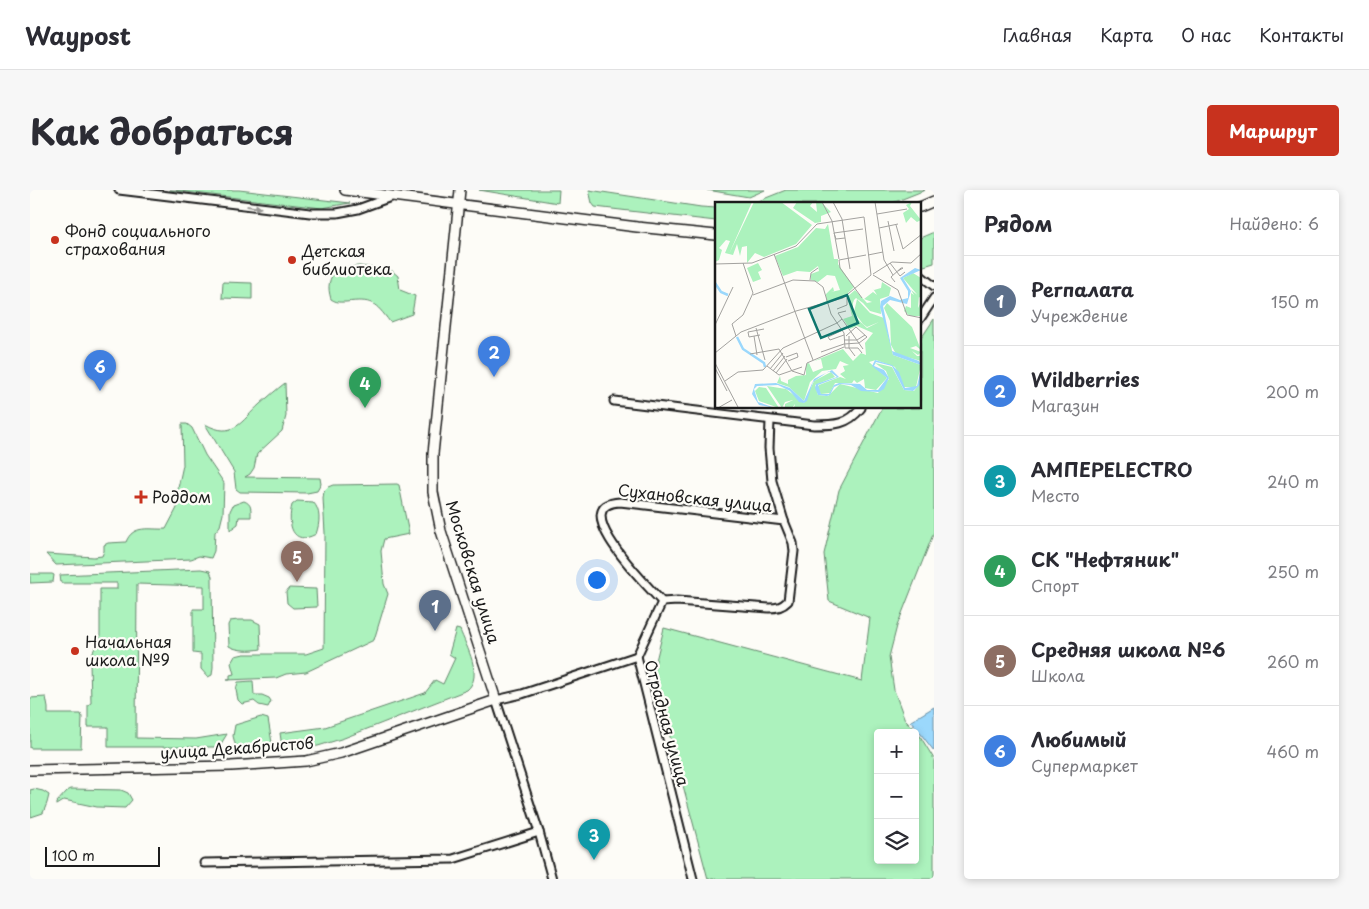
<!DOCTYPE html>
<html lang="ru">
<head>
<meta charset="utf-8">
<style>
	body { margin:0; font-family:"Playpen Sans",sans-serif; background:#f7f7f7; color:#2b2b33 }
	.controls { position:absolute; right:15px; bottom:15px; display:grid; overflow:hidden; border-radius:5px; box-shadow:0 2px 8px #0003 }
	.controls button { width:45px; height:45px; display:grid; place-items:center; padding:0; border:0; border-bottom:1px solid #e1e1e2; background:#fff; color:#2b2b33; font:25px sans-serif }
	.scale { position:absolute; left:15px; bottom:12px; width:115px; box-sizing:border-box; padding-left:5px; border:2px solid #1c1c1c; border-top:0; font-size:14px; line-height:18px; white-space:nowrap; color:#1c1c1c; -webkit-text-stroke:4px #fdfcf7; paint-order:stroke }
	.you { position:absolute; left:566px; top:389px; width:18px; height:18px; margin:-12px; border:4px solid #fff; border-radius:50%; background:#1a73e8; box-shadow:0 0 0 8px #1a73e833 }
	.badge { display:grid; place-items:center; width:32px; height:32px; border-radius:50%; background:#c8321e; color:#fff; font-size:16px; font-weight:700 }
	.pin { position:absolute; translate:-50% -41px; filter:drop-shadow(0 1px 2px #0008) }
	.pin::after { content:''; position:absolute; top:26px; width:18px; height:15px; background:inherit; clip-path:polygon(0 0,100% 0,50% 100%) }
	.list { margin:0; padding:0; list-style:none }
	h2 { display:flex; justify-content:space-between; align-items:center; height:65px; margin:0; padding:0 20px; font-size:21px }
	h2 small { font-size:16px; font-weight:400; color:#7c7c81 }
	.list li { display:grid; grid-template-columns:32px 1fr auto; gap:15px; align-items:center; box-sizing:border-box; height:90px; padding:0 20px; border-top:1px solid #e1e1e2 }
	.list b { display:block; font-size:19px; white-space:nowrap }
	.list p { margin:0; font-size:16px; white-space:nowrap; color:#7c7c81 }
	.list em { font-size:16px; font-style:normal; color:#7c7c81 }
	.icon { flex:none; width:28px; height:28px; fill:none; stroke:currentColor; stroke-width:2; stroke-linecap:round; stroke-linejoin:round }
	.map { position:relative; flex:none; width:904px; height:689px; overflow:hidden; border-radius:5px }
	header { display:flex; align-items:center; gap:30px; box-sizing:border-box; height:70px; padding:0 25px; background:#fff; border-bottom:1px solid #e1e1e2 }
	header strong { font-size:24px }
	nav { display:flex; gap:28px; margin-inline-start:auto; font-size:18px }
	.intro { display:flex; align-items:center; justify-content:space-between; box-sizing:border-box; height:120px; padding:0 30px }
	h1 { margin:0; font-size:35px }
	.button { padding:12px 22px; border-radius:5px; background:#c8321e; color:#fff; font-size:18px; font-weight:700 }
	main { display:flex; gap:30px; padding:0 30px }
	aside { flex:1; background:#fff; border-radius:5px; box-shadow:0 2px 8px #0003 }
	.map>svg:first-child { display:block }
	.green { fill:#acf2bd; stroke:#64876c; fill-rule:evenodd }
	.water { fill:#9bd8fc; stroke:#688da2 }
	.lines { fill:none; stroke-linecap:round; stroke-linejoin:round }
	.street-casing { stroke:#1c1c1c; stroke-width:11 }
	.secondary-casing { stroke:#1c1c1c; stroke-width:12 }
	.street { stroke:#fdfcf7; stroke-width:7 }
	.secondary { stroke:#fdfcf7; stroke-width:9 }
	.oneway { fill:#989794 }
	.poi-dot { fill:#c8321e; stroke:#fdfcf7; stroke-width:2 }
	.labels { text-anchor:middle; stroke-width:4.5; stroke-linejoin:round; paint-order:stroke }
	.poi-label { font-size:16px; fill:#1c1c1c; stroke:#fdfcf7; text-anchor:start }
	.street-label { font-size:16px; fill:#1c1c1c; stroke:#fdfcf7 }
	.inset-river { fill:none; stroke:#9bd8fc; stroke-width:2.5 }
	.inset-road { fill:none; stroke:#a3a29f; stroke-width:1 }
	.view { fill:#0f766e; fill-opacity:0.15; stroke:#0f766e; stroke-width:2.5 }
	.inset-edge { fill:none; stroke:#1c1c1c; stroke-width:2.5 }
</style>
</head>
<body>
<header>
<strong>Waypost</strong>
<nav><a>Главная</a><a>Карта</a><a>О нас</a><a>Контакты</a></nav>
</header>
<div class="intro"><h1>Как добраться</h1><a class="button">Маршрут</a></div>
<main>
<div class="map">
<svg width="904" height="689" viewBox="0 0 904 689">
	<rect width="100%" height="100%" fill="#fdfcf7"/>
	<filter id="ink" filterUnits="userSpaceOnUse"><feTurbulence type="fractalNoise" baseFrequency=".02" numOctaves="2"/><feDisplacementMap in="SourceGraphic" scale="10" xChannelSelector="R" yChannelSelector="G"/><feConvolveMatrix kernelMatrix="1 2 1 2 8 2 1 2 1" color-interpolation-filters="sRGB"/></filter>
	<g filter="url(#ink)">
		<g class="green">
			<path d="M 139,0 L 209,0 L 320,13 L 292,18 Z"/>
			<path d="M 449,0 L 529,0 L 528,13 Z"/>
			<path d="M 559,0 L 671,17 L 686,18 L 686,31 L 565,17 L 562,13 Z"/>
			<path d="M 677,0 L 735,0 L 719,7 Z"/>
			<path d="M 756,0 L 895,0 L 860,14 L 721,14 Z"/>
			<path d="M 904,42 L 904,73 L 894,76 L 890,72 L 890,48 Z"/>
			<path d="M 329,76 L 361,80 L 368,86 L 370,100 L 385,106 L 382,124 L 360,132 C 345,112 342,109 316,112 C 310,112 307,113 301,109 C 297,96 299,90 306,78 Z"/>
			<path d="M 193,92 L 222,93 L 222,109 L 192,108 Z"/>
			<path d="M 904,129 L 904,342 L 867,436 L 859,467 L 864,500 L 875,530 L 890,546 L 904,569 L 904,689 L 678,689 L 623,483 L 634,438 L 832,491 L 840,428 L 799,411 L 794,364 L 809,300 L 852,218 L 890,218 L 890,150 ZM 848,543 L 885,543 L 885,670 L 848,670 Z"/>
			<path d="M 255,193 L 256,226 L 252,241 L 227,264 L 224,278 L 220,284 L 215,287 L 290,288 L 291,294 L 287,301 L 277,303 L 210,302 L 206,299 L 204,282 L 175,234 C 204,250 211,231 230,214 C 238,207 246,200 255,193 Z"/>
			<path d="M 152,234 L 157,234 L 162,238 L 175,265 L 194,293 L 193,324 L 190,336 L 185,342 L 184,361 L 181,368 L 169,366 L 161,369 L 26,375 L 16,364 L 64,367 L 72,366 L 74,361 L 74,355 L 78,353 L 96,352 C 103,334 120,340 136,339 L 147,318 L 147,303 L 153,275 Z"/>
			<path d="M 367,294 L 369,295 L 379,344 L 354,349 L 351,361 L 354,394 L 358,404 L 344,450 L 276,482 L 256,484 L 246,488 L 197,490 L 200,490 L 200,485 L 204,484 L 201,473 L 205,466 L 214,464 L 276,464 L 294,458 L 295,343 L 293,308 L 294,301 L 298,297 L 303,295 Z"/>
			<path d="M 214,311 C 222,314 221,319 221,327 L 209,327 L 208,334 L 200,340 L 200,321 L 203,315 Z"/>
			<path d="M 267,311 L 283,312 C 291,320 290,333 286,344 C 262,357 257,334 262,315 Z"/>
			<path d="M 171,379 L 180,381 L 182,387 L 183,477 L 182,485 L 178,487 L 171,479 L 171,464 L 163,463 L 163,419 L 174,419 L 174,396 L 107,394 L 106,548 L 166,549 L 197,544 L 189,557 L 78,557 L 78,537 L 58,537 L 58,515 L 61,513 L 60,473 L 63,467 L 67,467 L 61,466 L 70,447 L 70,399 L 87,399 L 87,393 L 31,393 L 30,385 Z"/>
			<path d="M 0,384 L 22,384 L 24,385 L 23,392 L 0,393 Z"/>
			<path d="M 259,398 L 286,399 L 287,417 L 263,418 L 257,413 L 256,402 Z"/>
			<path d="M 208,430 L 222,430 L 230,434 L 231,459 C 221,461 207,461 199,456 L 198,435 L 200,431 Z"/>
			<path d="M 426,439 L 430,440 C 436,456 454,486 437,500 L 314,548 L 288,556 L 254,559 L 252,557 L 250,543 L 295,537 L 395,503 L 405,490 L 413,494 L 425,468 L 419,464 Z"/>
			<path d="M 223,491 L 224,505 L 232,505 L 239,508 L 241,511 L 238,517 L 229,515 L 224,511 L 212,514 L 208,510 L 206,500 L 208,492 Z"/>
			<path d="M 16,507 L 18,518 L 18,524 L 51,524 L 52,527 L 51,558 L 0,558 L 0,508 Z"/>
			<path d="M 231,527 L 238,529 L 243,559 L 207,561 L 203,546 L 205,535 Z"/>
			<path d="M 4,599 L 13,601 L 19,605 L 17,613 L 13,623 L 1,627 L 0,600 Z"/>
			<path d="M 41,599 L 91,600 L 98,603 L 102,610 L 95,618 L 67,617 L 34,610 L 26,615 L 26,613 L 37,601 Z"/>
		</g>
		<path class="water" d="M 904,517 L 904,561 L 881,531 Z"/>
		<g class="lines">
			<g class="street-casing">
				<g id="street">
					<path d="M 89,0 L 280,23 L 307,23 L 328,19 L 361,7"/>
					<path d="M 890,85 L 904,96"/>
					<path d="M 890,129 L 904,108"/>
					<path d="M 584,211 L 784,235 C 804,235 818,235 831,218"/>
					<path d="M 632,412 L 647,411 L 739,418 C 747,418 752,417 758,411 L 764,361 L 763,353 L 754,331 L 742,291 L 739,258 L 740,231"/>
					<path d="M 607,466 L 632,412 C 619,397 534,315 590,312 L 754,331"/>
					<path d="M 174,673 L 423,669 L 509,642"/>
					<path d="M 522,689 L 509,642 L 466,510 L 492,504 L 607,466 L 663,689"/>
				</g>
			</g>
			<g class="secondary-casing">
				<g id="secondary">
					<path d="M 315,0 L 607,37 L 686,45"/>
					<path d="M 890,17 L 904,11"/>
					<path d="M 0,580 L 201,576 L 276,571 L 311,563 L 466,510 L 411,341 L 403,302 L 403,264 L 430,0"/>
				</g>
			</g>
			<use href="#street" class="street"/>
			<use href="#secondary" class="secondary"/>
		</g>
		<defs><path id="oneway-solid" d="M-6-.8H1V-3.2L6.5 0L1 3.2V.8H-6Z" transform="scale(1.25)"/></defs>
		<use class="oneway" href="#oneway-solid" transform="translate(224 17) rotate(7)"/>
	</g>
	<g class="poi-dot">
		<circle cx="25" cy="50" r="5"/>
		<circle cx="262" cy="70" r="5"/>
		<path d="M108.5 299.5h5v5h5v5h-5v5h-5v-5h-5v-5h5z"/>
		<circle cx="45" cy="461" r="5"/>
	</g>
	<g class="labels">
		<g class="poi-label">
			<text x="35" y="47">Фонд социального<tspan x="35" dy="18">страхования</tspan></text>
			<text x="272" y="67">Детская<tspan x="272" dy="18">библиотека</tspan></text>
			<text x="122" y="313">Роддом</text>
			<text x="55" y="458">Начальная<tspan x="55" dy="18">школа №9</tspan></text>
		</g>
		<g class="street-label">
			<text transform="translate(665 308) rotate(6)" y="6">Сухановская улица</text>
			<text transform="translate(443 382) rotate(73)" y="6">Московская улица</text>
			<text transform="translate(637 533) rotate(75)" y="6">Отрадная улица</text>
			<text transform="translate(207 558) rotate(-4)" y="6">улица Декабристов</text>
		</g>
	</g>
	<g transform="translate(685 12)">
		<rect width="206" height="206" fill="#fdfcf7"/>
		<path d="M 0,0 L 37,0 L 14,52 L 10,51 L 15,39 L 11,38 L 4,46 L 7,48 L 4,58 L 0,60 ZM 39,0 L 66,0 L 97,23 L 81,42 L 49,55 L 40,51 L 32,61 L 32,44 L 27,45 L 25,54 L 22,42 L 18,53 L 14,52 ZM 82,0 L 98,0 L 95,4 L 102,10 L 101,0 L 106,0 L 116,10 L 106,14 L 106,20 L 100,21 L 78,6 ZM 197,0 L 195,4 L 206,18 L 202,20 L 196,15 L 191,21 L 188,11 L 194,7 L 191,3 ZM 113,22 L 119,57 L 123,57 L 123,62 L 139,85 L 129,95 L 104,101 L 111,99 L 111,92 L 118,85 L 119,89 L 116,90 L 125,88 L 120,74 L 112,73 L 103,80 L 96,78 L 96,72 L 104,69 L 103,64 L 95,70 L 82,69 L 68,74 L 60,54 L 83,45 L 101,26 L 110,27 ZM 43,61 L 47,68 L 43,70 L 46,77 L 38,80 L 32,66 ZM 198,71 L 206,76 L 206,97 L 188,76 ZM 167,80 L 176,86 L 174,94 L 165,97 L 166,112 L 155,109 L 148,101 L 141,96 L 139,98 L 138,101 L 138,113 L 152,126 L 164,120 L 152,125 L 148,122 L 139,110 L 142,97 L 155,111 L 169,116 L 178,153 L 206,163 L 201,185 L 189,185 L 180,165 L 161,158 L 154,160 L 172,176 L 161,188 L 150,186 L 149,177 L 142,181 L 139,178 L 137,181 L 120,181 L 115,191 L 106,192 L 102,186 L 104,183 L 125,175 L 131,177 L 125,172 L 130,169 L 128,164 L 134,163 L 125,159 L 121,167 L 107,169 L 95,180 L 89,199 L 74,185 L 62,181 L 65,174 L 66,179 L 73,182 L 73,178 L 81,174 L 91,173 L 91,162 L 94,161 L 98,170 L 108,166 L 106,157 L 99,159 L 128,147 L 138,159 L 146,151 L 151,153 L 150,141 L 158,131 L 142,124 L 135,127 L 128,117 L 137,114 L 132,95 L 140,88 L 152,101 L 157,100 L 149,97 L 158,90 L 162,93 L 157,85 L 159,88 L 166,86 ZM 196,88 L 204,94 L 203,106 L 206,100 L 206,114 L 195,114 L 189,109 L 191,104 L 196,106 L 196,91 L 199,93 ZM 172,101 L 197,125 L 206,148 L 201,144 L 195,146 L 206,150 L 203,153 L 197,149 L 202,154 L 206,154 L 206,159 L 181,152 L 176,143 L 175,119 L 169,106 ZM 160,161 L 177,165 L 189,188 L 199,189 L 206,180 L 206,206 L 79,206 L 80,202 L 77,206 L 70,206 L 70,202 L 78,198 L 70,200 L 67,206 L 52,184 L 71,187 L 89,201 L 99,179 L 116,170 L 120,175 L 100,183 L 103,193 L 113,194 L 125,182 L 163,191 L 174,177 L 171,169 ZM 44,185 L 51,186 L 64,206 L 44,199 L 40,189 Z" fill="#acf2bd"/>
		<path d="M 200,66 L 206,68 L 188,76 L 196,89 L 192,102 L 175,98 L 168,104 L 177,149 L 204,159 L 206,163 L 178,153 L 165,105 L 166,99 L 175,94 L 185,98 L 193,96 L 193,89 L 185,76 ZM 160,158 L 177,163 L 184,170 L 190,186 L 202,184 L 206,167 L 206,182 L 198,189 L 189,188 L 177,164 L 161,160 L 159,164 L 169,168 L 174,176 L 169,187 L 164,190 L 146,189 L 136,183 L 126,182 L 119,185 L 115,193 L 112,194 L 103,193 L 100,186 L 101,182 L 122,175 L 114,169 L 98,180 L 92,199 L 89,201 L 84,200 L 75,189 L 63,183 L 42,184 L 39,187 L 43,200 L 60,206 L 44,203 L 37,192 L 40,182 L 61,181 L 75,186 L 89,199 L 99,177 L 117,168 L 124,175 L 103,183 L 106,192 L 114,192 L 119,183 L 124,181 L 145,182 L 152,188 L 163,188 L 172,176 L 157,164 Z" fill="#9bd8fc"/>
		<path class="inset-river" d="M 0,81 L 6,90 L 13,93M 22,135 L 28,147 L 49,161 L 50,165"/>
		<path class="inset-road" d="M 107,0 L 117,19 L 124,57M 118,0 L 127,17 L 135,67M 160,0 L 169,58 L 178,73M 162,12 L 192,7M 173,19 L 179,49M 181,23 L 188,47 L 207,32M 164,26 L 183,22M 130,36 L 121,37 L 119,31 L 148,27M 59,52 L 90,137M 153,53 L 168,50M 175,61 L 185,74 L 190,70M 0,62 L 37,61 L 81,44 L 102,22 L 149,15 L 156,73 L 128,96 L 81,109 L 26,130 L 0,151M 158,72 L 177,60 L 196,61 L 207,51M 158,73 L 183,88 L 192,113 L 207,116M 95,78 L 96,71 L 103,66M 180,80 L 176,75 L 186,66 L 188,66 L 183,69M 147,96 L 125,66 L 124,58 L 151,53M 122,107 L 132,103 L 132,96M 127,117 L 123,111 L 131,109M 0,123 L 18,85M 41,126 L 50,158M 128,128 L 113,135 L 115,138 L 129,133M 45,133 L 34,135 L 33,130 L 49,127M 21,134 L 17,122 L 28,113 L 38,91 L 28,61M 39,134 L 42,153M 131,134 L 141,125 L 152,135 L 144,141M 134,134 L 134,146 L 140,154M 90,137 L 98,158M 129,138 L 142,138 L 150,133M 129,142 L 144,141M 130,146 L 129,131 L 122,121 L 127,117 L 148,147M 130,146 L 143,146 L 147,151M 106,150 L 129,142M 35,152 L 64,147 L 77,169 L 89,173 L 92,161 L 129,145M 71,155 L 82,151 L 83,155 L 73,159M 0,161 L 24,207M 52,164 L 64,173 L 87,165M 0,166 L 12,189M 55,167 L 68,151M 58,169 L 70,154M 61,171 L 72,157M 10,179 L 23,170 L 48,168 L 68,146 L 122,121 L 116,112 L 108,85 L 100,79 L 78,78 L 38,93M 1,207 L 17,198"/>
		<path class="view" d="M 132,93 L 143,121 L 106,136 L 94,107 Z"/>
		<rect width="206" height="206" class="inset-edge"/>
	</g>
</svg>
<div class="controls">
<button>+</button>
<button>−</button>
<button><svg class="icon" aria-label="layers" viewBox="0 0 24 24"><path d="M12 4l9 5-9 5-9-5zM3 14l9 5 9-5"/></svg></button>
</div>
<div class="scale">100 m</div>
<div class="you"></div>
<div class="pin badge" style="left:405px;top:441px;background:#5c6f8a">1</div>
<div class="pin badge" style="left:464px;top:187px;background:#3f7fe0">2</div>
<div class="pin badge" style="left:564px;top:670px;background:#0f9aa8">3</div>
<div class="pin badge" style="left:335px;top:218px;background:#2e9e5b">4</div>
<div class="pin badge" style="left:267px;top:392px;background:#8d6e63">5</div>
<div class="pin badge" style="left:70px;top:201px;background:#3f7fe0">6</div>
</div>
<aside>
<h2>Рядом<small>Найдено: 6</small></h2>
<ul class="list">
<li><span class="badge" style="background:#5c6f8a">1</span><div><b>Регпалата</b><p>Учреждение</p></div><em>150 m</em></li>
<li><span class="badge" style="background:#3f7fe0">2</span><div><b>Wildberries</b><p>Магазин</p></div><em>200 m</em></li>
<li><span class="badge" style="background:#0f9aa8">3</span><div><b>АМПЕРELECTRO</b><p>Место</p></div><em>240 m</em></li>
<li><span class="badge" style="background:#2e9e5b">4</span><div><b>СК &quot;Нефтяник&quot;</b><p>Спорт</p></div><em>250 m</em></li>
<li><span class="badge" style="background:#8d6e63">5</span><div><b>Средняя школа №6</b><p>Школа</p></div><em>260 m</em></li>
<li><span class="badge" style="background:#3f7fe0">6</span><div><b>Любимый</b><p>Супермаркет</p></div><em>460 m</em></li>
</ul>
</aside>
</main>
</body>
</html>
